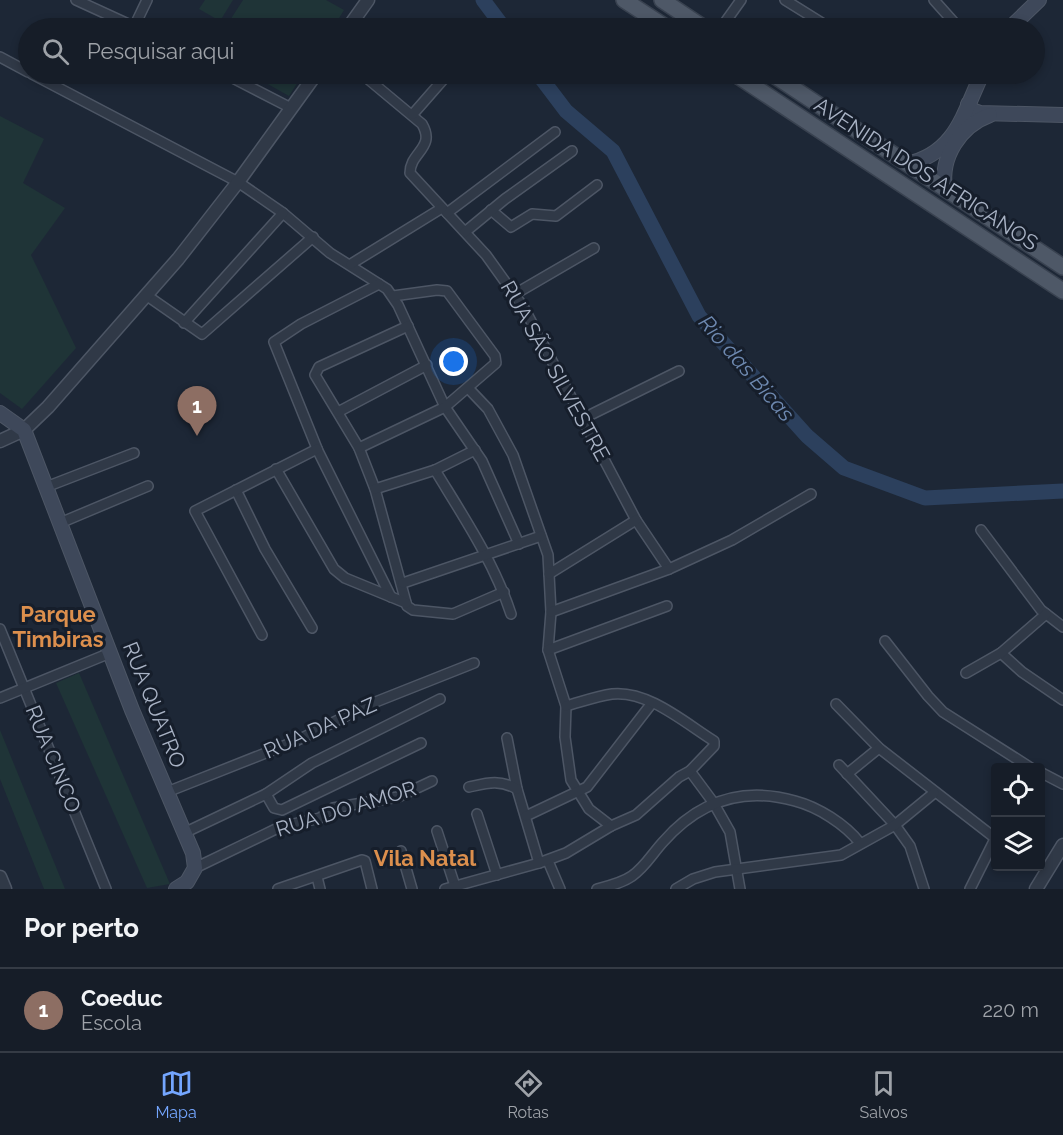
<!DOCTYPE html>
<html lang="pt">
<head>
<meta charset="utf-8">
<style>
	body { margin:0; font-family:Raleway,sans-serif; background:#1f2630; color:#f1f3f6 }
	.controls { position:absolute; right:18px; bottom:18px; display:grid; overflow:hidden; border-radius:6px; box-shadow:0 3px 9px #0003 }
	.controls button { width:54px; height:54px; display:grid; place-items:center; padding:0; border:0; border-bottom:2px solid #353b45; background:#161d28; color:#f1f3f6; font:30px sans-serif }
	.you { position:absolute; left:454px; top:362px; width:21px; height:21px; margin:-15px; border:4px solid #fff; border-radius:50%; background:#1a73e8; box-shadow:0 0 0 9px #1a73e833 }
	.badge { display:grid; place-items:center; width:39px; height:39px; border-radius:50%; background:#74a6ff; color:#fff; font-size:20px; font-weight:700 }
	.pin { position:absolute; translate:-50% -50px; filter:drop-shadow(0 2px 3px #0008) }
	.pin::after { content:''; position:absolute; top:32px; width:21px; height:18px; background:inherit; clip-path:polygon(0 0,100% 0,50% 100%) }
	.list { margin:0; padding:0; list-style:none }
	h2 { display:flex; justify-content:space-between; align-items:center; height:78px; margin:0; padding:0 24px; font-size:26px }
	h2 small { font-size:20px; font-weight:400; color:#9ea2a8 }
	.list li { display:grid; grid-template-columns:39px 1fr auto; gap:18px; align-items:center; box-sizing:border-box; height:84px; padding:0 24px; border-top:2px solid #353b45 }
	.list b { display:block; font-size:22px; white-space:nowrap }
	.list p { margin:0; font-size:20px; white-space:nowrap; color:#9ea2a8 }
	.list em { font-size:20px; font-style:normal; color:#9ea2a8 }
	.icon { flex:none; width:33px; height:33px; fill:none; stroke:currentColor; stroke-width:2; stroke-linecap:round; stroke-linejoin:round }
	.map { position:relative; flex:none; width:1063px; height:889px; overflow:hidden }
	.search { position:absolute; background:#161d28; box-shadow:0 3px 9px #0003; left:18px; right:18px; top:18px; height:66px; display:flex; align-items:center; gap:15px; box-sizing:border-box; padding:0 21px; border-radius:33px; color:#9ea2a8; font-size:22px }
	.sheet { height:162px; background:#161d28 }
	nav { display:flex; justify-content:space-around; align-items:center; box-sizing:border-box; height:84px; border-top:2px solid #353b45; background:#161d28; font-size:16px; color:#9ea2a8 }
	nav a { display:grid; justify-items:center; gap:3px }
	nav .on { color:#74a6ff }
	.map>svg:first-child { display:block }
	.green { fill:#1f3437 }
	.lines { fill:none; stroke-linecap:round; stroke-linejoin:round }
	.river { stroke:#2c405d; stroke-width:15 }
	.minor-casing { stroke:#4d5665; stroke-width:12 }
	.tertiary-casing { stroke:#4d5665; stroke-width:15 }
	.secondary-casing { stroke:#4d5665; stroke-width:16 }
	.primary-casing { stroke:#394250; stroke-width:18 }
	.minor { stroke:#303947; stroke-width:9 }
	.tertiary { stroke:#303947; stroke-width:12 }
	.secondary { stroke:#3e485a; stroke-width:14 }
	.primary { stroke:#4e5867; stroke-width:15 }
	.labels { text-anchor:middle; stroke-width:6; stroke-linejoin:round; paint-order:stroke }
	.street-label { font-size:21px; fill:#a9b3c5; stroke:#161e2b }
	.water-label { font-size:22px; font-style:italic; fill:#6e89b0; stroke:#161e2b }
	.neighbourhood-label { font-size:22px; font-weight:bold; fill:#dc8f4d; stroke:#161e2b }
</style>
</head>
<body>
<div class="map">
<svg width="1063" height="889" viewBox="0 0 1063 889">
	<rect width="100%" height="100%" fill="#1d2736"/>
	<g class="green">
		<path d="M 205,0 L 233,0 L 220,21 L 199,9 Z"/>
		<path d="M 243,0 L 326,0 L 344,10 L 333,28 L 225,28 Z"/>
		<path d="M 250,74 L 303,74 L 289,96 Z"/>
		<path d="M 0,116 L 44,139 L 23,183 L 65,208 L 31,255 L 76,348 L 22,409 L 0,393 Z"/>
		<path d="M 79,673 L 170,884 L 147,888 L 56,683 Z"/>
		<path d="M 0,730 L 65,889 L 44,889 L 0,779 Z"/>
	</g>
	<g class="lines">
		<g class="river">
			<path d="M 483,0 L 504,28"/>
			<path d="M 538,74 L 566,111 L 613,151 L 699,316 L 807,436 L 844,468 L 925,498 L 1063,491"/>
		</g>
		<g class="minor-casing">
			<g id="minor">
				<path d="M 76,0 L 137,28"/>
				<path d="M 785,0 L 830,28"/>
				<path d="M 934,0 L 959,28"/>
				<path d="M 134,27 L 147,0"/>
				<path d="M 721,28 L 741,0"/>
				<path d="M 0,57 L 28,72"/>
				<path d="M 32,74 L 238,182 L 283,213 L 330,253 L 387,289 L 398,305 L 445,407 L 482,461 L 519,544"/>
				<path d="M 225,74 L 291,108"/>
				<path d="M 362,74 L 422,124 C 436,148 410,152 410,173 L 486,255 L 524,308 L 636,520 L 669,569"/>
				<path d="M 413,114 L 448,74"/>
				<path d="M 491,210 L 511,227 L 532,214 L 556,216 L 597,185"/>
				<path d="M 447,213 L 555,132"/>
				<path d="M 465,232 L 505,199 L 572,151"/>
				<path d="M 351,264 L 442,208"/>
				<path d="M 379,284 L 301,324 L 274,342 L 318,451 L 391,597"/>
				<path d="M 515,294 L 594,248"/>
				<path d="M 146,295 L 202,334 L 313,237"/>
				<path d="M 184,323 L 283,213"/>
				<path d="M 408,326 L 319,367 L 315,375 L 359,448 L 375,489 L 407,606 L 413,610 L 453,614 L 504,592"/>
				<path d="M 469,389 L 488,409 L 513,455 L 548,555 L 551,612 L 548,650 L 566,706 L 565,737 L 571,780 L 589,809 L 611,826"/>
				<path d="M 338,412 L 427,365"/>
				<path d="M 582,419 L 679,371"/>
				<path d="M 359,448 L 445,407 L 496,363 L 495,356 L 447,291 L 437,290 L 393,296"/>
				<path d="M 276,469 L 334,569 L 345,578 L 406,603"/>
				<path d="M 435,470 C 463,516 494,562 511,614"/>
				<path d="M 46,487 L 134,453"/>
				<path d="M 375,489 L 435,470 L 475,450"/>
				<path d="M 236,490 L 265,549 L 312,628"/>
				<path d="M 60,523 L 148,486"/>
				<path d="M 981,530 L 1041,610 L 1063,627"/>
				<path d="M 549,574 L 636,520"/>
				<path d="M 403,583 L 541,536"/>
				<path d="M 551,612 L 669,569 L 732,540 L 811,494"/>
				<path d="M 0,629 L 106,889"/>
				<path d="M 262,635 L 195,511 L 317,449"/>
				<path d="M 885,641 L 928,696 L 943,712 L 1031,768"/>
				<path d="M 548,650 L 667,606"/>
				<path d="M 1001,653 L 1022,672 L 1063,700"/>
				<path d="M 966,673 L 1001,653 L 1046,614"/>
				<path d="M 0,698 L 110,653"/>
				<path d="M 836,704 L 879,748 L 995,838"/>
				<path d="M 507,738 L 517,789 L 539,863"/>
				<path d="M 839,765 L 895,825 L 910,846 L 924,889"/>
				<path d="M 690,771 L 713,802 L 730,832 L 740,889"/>
				<path d="M 1040,772 L 1063,784"/>
				<path d="M 847,774 L 879,748"/>
				<path d="M 469,787 C 487,783 499,779 517,789"/>
				<path d="M 167,792 L 296,741 L 368,705 L 474,663"/>
				<path d="M 266,794 L 274,808 L 282,810 L 421,743"/>
				<path d="M 477,814 L 497,875"/>
				<path d="M 526,816 L 587,787 L 652,703"/>
				<path d="M 437,831 L 456,889"/>
				<path d="M 184,833 L 266,794 L 312,763 L 440,699"/>
				<path d="M 401,851 L 412,889"/>
				<path d="M 548,861 L 560,889"/>
				<path d="M 195,868 L 280,827 L 320,818 L 333,808 L 398,797 L 432,781"/>
				<path d="M 317,877 L 320,889"/>
				<path d="M 278,889 L 362,860 L 365,861 L 372,889"/>
				<path d="M 445,889 L 539,863 L 566,853 L 611,826 L 636,815 L 679,777 L 690,771 L 714,746 L 714,741 C 685,723 648,690 612,694 C 597,696 581,702 566,706"/>
				<path d="M 597,889 C 609,886 622,883 632,876 C 645,867 652,854 663,842 C 699,801 742,786 795,801 C 818,807 845,824 860,843"/>
				<path d="M 676,889 L 693,879 L 715,872 L 841,855 L 895,825 L 934,793"/>
				<path d="M 970,889 L 996,837"/>
			</g>
		</g>
		<g class="tertiary-casing">
			<g id="tertiary">
				<path d="M 348,28 L 368,0"/>
				<path d="M 0,441 L 24,430 L 48,407 L 178,259 L 238,182 L 316,74"/>
				<path d="M 0,877 L 5,889"/>
				<path d="M 1036,889 L 1063,845"/>
			</g>
		</g>
		<g class="secondary-casing">
			<g id="secondary">
				<path d="M 1010,28 L 1039,0"/>
				<path d="M 968,104 L 972,110 L 980,113 L 1063,115"/>
				<path d="M 907,164 C 956,153 963,114 982,74"/>
				<path d="M 945,189 C 940,157 960,126 990,115"/>
				<path d="M 0,413 L 24,430 L 132,710 L 193,853 L 195,868 L 187,882 L 176,889"/>
			</g>
		</g>
		<g class="primary-casing">
			<g id="primary">
				<path d="M 624,0 L 667,28"/>
				<path d="M 662,0 L 704,28"/>
				<path d="M 735,74 L 1063,291"/>
				<path d="M 772,74 L 1063,267"/>
			</g>
		</g>
		<use href="#minor" class="minor"/>
		<use href="#tertiary" class="tertiary"/>
		<use href="#secondary" class="secondary"/>
		<use href="#primary" class="primary"/>
	</g>
	<g class="labels">
		<g class="street-label">
			<text transform="translate(926 174) rotate(33)" y="7">AVENIDA DOS AFRICANOS</text>
			<text transform="translate(555 371) rotate(61)" y="7">RUA SÃO SILVESTRE</text>
			<text transform="translate(154 705) rotate(68)" y="7">RUA QUATRO</text>
			<text transform="translate(320 728) rotate(-24)" y="7">RUA DA PAZ</text>
			<text transform="translate(53 759) rotate(68)" y="7">RUA CINCO</text>
			<text transform="translate(346 809) rotate(-17)" y="7">RUA DO AMOR</text>
		</g>
		<g class="water-label">
			<text transform="translate(747 368) rotate(49)" y="8">Rio das Bicas</text>
		</g>
		<g class="neighbourhood-label">
			<text x="58" y="622">Parque<tspan x="58" dy="25">Timbiras</tspan></text>
			<text x="425" y="866">Vila Natal</text>
		</g>
	</g>
</svg>
<div class="controls">
<button><svg class="icon" aria-label="locate" viewBox="0 0 24 24"><circle cx="12" cy="12" r="6"/><path d="M12 2v4M12 18v4M2 12h4M18 12h4"/></svg></button>
<button><svg class="icon" aria-label="layers" viewBox="0 0 24 24"><path d="M12 4l9 5-9 5-9-5zM3 14l9 5 9-5"/></svg></button>
</div>
<div class="you"></div>
<div class="pin badge" style="left:197px;top:436px;background:#8d6e63">1</div>
<div class="search"><svg class="icon" aria-label="search" viewBox="0 0 24 24"><circle cx="10" cy="10" r="6"/><path d="M15 15l6 6"/></svg>Pesquisar aqui</div>
</div>
<section class="sheet">
<h2>Por perto<small></small></h2>
<ul class="list">
<li><span class="badge" style="background:#8d6e63">1</span><div><b>Coeduc</b><p>Escola</p></div><em>220 m</em></li>
</ul>
</section>
<nav>
<a class="on"><svg class="icon" aria-label="map" viewBox="0 0 24 24"><path d="M3 6l6-2 6 2 6-2v14l-6 2-6-2-6 2zM9 4v14M15 6v14"/></svg>Mapa</a>
<a><svg class="icon" aria-label="directions" viewBox="0 0 24 24"><path d="M12 3l9 9-9 9-9-9zM9 14v-3h6M13 9l2 2-2 2"/></svg>Rotas</a>
<a><svg class="icon" aria-label="saved" viewBox="0 0 24 24"><path d="M7 4h10v16l-5-4-5 4z"/></svg>Salvos</a>
</nav>
</body>
</html>
